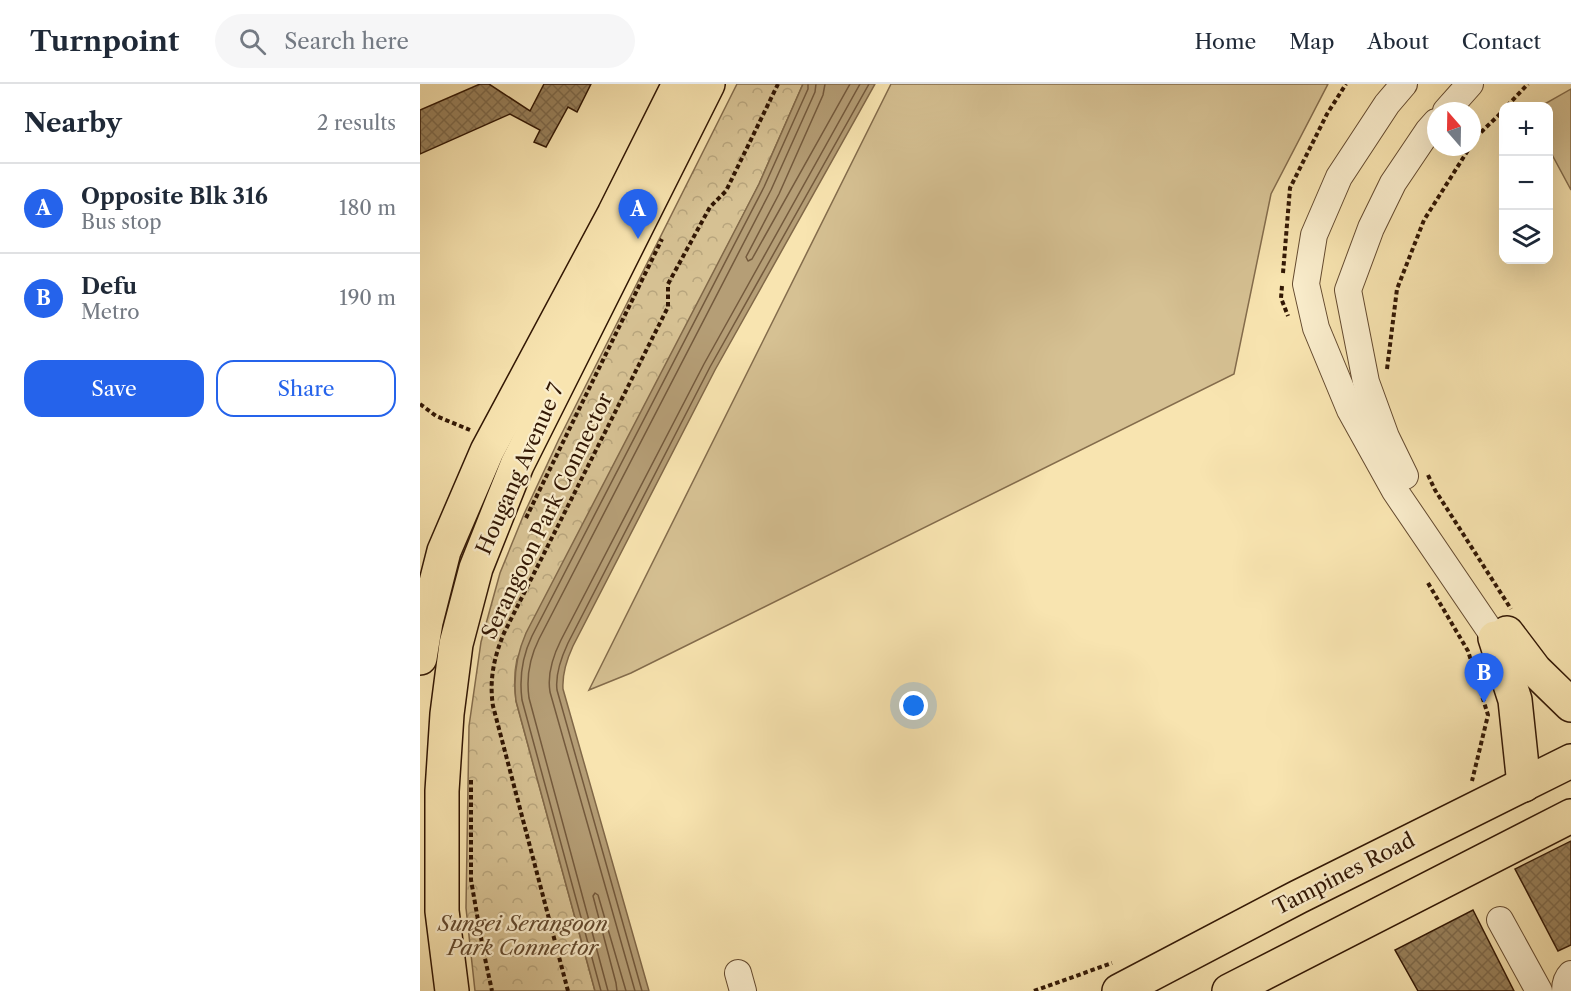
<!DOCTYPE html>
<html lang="en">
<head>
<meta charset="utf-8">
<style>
	body { margin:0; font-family:"Libre Caslon Text",serif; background:#f6f6f7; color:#1f2937 }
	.controls { position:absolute; right:18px; top:18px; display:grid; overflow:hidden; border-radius:12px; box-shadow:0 6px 24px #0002 }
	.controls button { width:54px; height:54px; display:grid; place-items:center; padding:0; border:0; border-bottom:2px solid #e0e1e3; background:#fff; color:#1f2937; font:30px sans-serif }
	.compass { position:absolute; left:1007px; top:18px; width:54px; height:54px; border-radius:50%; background:#fff; box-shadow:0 6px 24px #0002; rotate:340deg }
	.you { position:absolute; left:494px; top:622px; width:21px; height:21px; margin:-15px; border:4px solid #fff; border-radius:50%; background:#1a73e8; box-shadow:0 0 0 9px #1a73e833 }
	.badge { display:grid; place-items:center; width:39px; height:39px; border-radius:50%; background:#2563eb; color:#fff; font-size:20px; font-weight:700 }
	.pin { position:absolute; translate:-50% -50px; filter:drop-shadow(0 2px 3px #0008) }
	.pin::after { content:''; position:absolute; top:32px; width:21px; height:18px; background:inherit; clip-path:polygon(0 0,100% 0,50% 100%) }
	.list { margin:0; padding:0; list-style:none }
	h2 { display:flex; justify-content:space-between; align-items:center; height:78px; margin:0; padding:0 24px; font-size:26px }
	h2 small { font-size:20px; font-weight:400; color:#747a83 }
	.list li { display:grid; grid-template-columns:39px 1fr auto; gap:18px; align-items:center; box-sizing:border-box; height:90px; padding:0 24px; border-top:2px solid #e0e1e3 }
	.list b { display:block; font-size:22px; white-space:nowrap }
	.list p { margin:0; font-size:20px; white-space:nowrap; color:#747a83 }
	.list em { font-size:20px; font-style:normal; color:#747a83 }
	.actions { display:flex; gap:12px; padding:18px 24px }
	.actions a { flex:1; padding:14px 0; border:2px solid #2563eb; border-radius:18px; text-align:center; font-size:21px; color:#2563eb }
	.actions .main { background:#2563eb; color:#fff }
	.icon { flex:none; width:33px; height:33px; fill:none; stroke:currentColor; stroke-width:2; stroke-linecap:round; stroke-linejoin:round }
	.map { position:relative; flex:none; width:1151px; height:907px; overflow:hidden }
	header { display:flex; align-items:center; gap:36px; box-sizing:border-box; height:84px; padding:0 30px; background:#fff; border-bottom:2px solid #e0e1e3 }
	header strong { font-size:28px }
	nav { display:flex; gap:33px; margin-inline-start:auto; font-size:21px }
	.search { width:420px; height:54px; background:#f6f6f7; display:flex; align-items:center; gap:15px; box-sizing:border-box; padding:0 21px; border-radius:33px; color:#747a83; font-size:22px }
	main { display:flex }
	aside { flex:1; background:#fff }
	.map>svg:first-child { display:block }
	.grass { fill:#d6c193; stroke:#846c4c; stroke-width:1.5 }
	.park { fill:url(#park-crowns); stroke:#846c4c; stroke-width:1.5 }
	.water { fill:#b59e76; stroke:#816848; stroke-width:1.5 }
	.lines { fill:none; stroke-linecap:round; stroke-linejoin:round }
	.shore { stroke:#745a3d; stroke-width:1.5 }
	.building { fill:url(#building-cross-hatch); stroke:#321704; stroke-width:1.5 }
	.minor-casing { stroke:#644a2f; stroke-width:28 }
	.major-casing { stroke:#321704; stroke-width:36 }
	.path { stroke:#321704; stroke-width:4; stroke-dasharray:4.5 3; stroke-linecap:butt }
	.minor { stroke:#faedcc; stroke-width:26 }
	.major { stroke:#f8e4b0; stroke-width:33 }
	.labels { text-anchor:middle; stroke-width:4.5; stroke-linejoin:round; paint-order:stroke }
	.street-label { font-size:21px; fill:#321704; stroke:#faedcc }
	.park-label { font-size:21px; font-style:italic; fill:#634a2f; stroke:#faedcc }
</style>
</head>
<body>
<header>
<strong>Turnpoint</strong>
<div class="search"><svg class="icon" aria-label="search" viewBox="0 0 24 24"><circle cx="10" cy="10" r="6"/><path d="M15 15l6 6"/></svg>Search here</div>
<nav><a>Home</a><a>Map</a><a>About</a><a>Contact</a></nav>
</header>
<main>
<aside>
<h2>Nearby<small>2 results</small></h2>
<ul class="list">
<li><span class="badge">A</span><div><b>Opposite Blk 316</b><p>Bus stop</p></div><em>180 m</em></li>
<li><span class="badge">B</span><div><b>Defu</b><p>Metro</p></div><em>190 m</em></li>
</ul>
<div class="actions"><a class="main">Save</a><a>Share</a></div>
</aside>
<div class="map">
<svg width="1151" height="907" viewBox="0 0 1151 907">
	<defs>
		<pattern id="park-crowns" width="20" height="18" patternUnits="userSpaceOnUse" patternTransform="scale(1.5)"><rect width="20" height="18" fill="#d6c193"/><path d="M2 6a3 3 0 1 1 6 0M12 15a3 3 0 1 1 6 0" fill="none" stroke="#b8a57d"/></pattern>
		<pattern id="building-cross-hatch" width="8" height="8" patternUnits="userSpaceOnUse" patternTransform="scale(1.5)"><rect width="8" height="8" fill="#99825d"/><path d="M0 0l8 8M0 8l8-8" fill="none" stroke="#7d694b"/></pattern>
	</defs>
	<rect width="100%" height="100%" fill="#f8e4b0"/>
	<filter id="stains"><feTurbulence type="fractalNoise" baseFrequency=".00333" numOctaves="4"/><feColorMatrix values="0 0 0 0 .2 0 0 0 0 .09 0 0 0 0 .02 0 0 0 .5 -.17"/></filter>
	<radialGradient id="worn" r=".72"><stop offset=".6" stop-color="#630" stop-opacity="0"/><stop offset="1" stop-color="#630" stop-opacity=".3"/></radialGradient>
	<g class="grass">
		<path d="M 471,0 L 908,0 L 851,110 L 814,290 L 211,589 L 169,606 Z"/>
		<path d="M 1151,5 L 1151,106 L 1129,65 L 1128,22 L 1121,22 Z"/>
	</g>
	<path class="park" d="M 317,0 L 383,0 L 339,100 L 97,575 C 94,589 94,602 96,617 L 175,907 L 55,907 L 46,824 L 49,642 L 61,558 L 80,489 L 104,430 L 139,355 Z"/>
	<path class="water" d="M 383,0 L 455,0 L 295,286 L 153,562 C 147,575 142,590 143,605 L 229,907 L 175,907 L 96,617 C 93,593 96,572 106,549 L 339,100 Z"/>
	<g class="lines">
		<g class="shore">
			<path d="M 405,0 L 403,11 L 359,110 L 326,173 L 328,177 L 332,175 L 430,0"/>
			<path d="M 181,907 L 102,616 C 99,593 102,573 112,552 L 344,103 L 388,5 L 388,0"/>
			<path d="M 188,907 L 109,614 C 106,593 109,575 119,555 L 351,106 L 395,8 L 396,0"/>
			<path d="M 197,907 L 196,899 L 173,812 L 175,809 L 178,811 L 206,907"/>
			<path d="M 215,907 L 130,608 C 127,590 133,572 141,556 L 284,280 L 440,0"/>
			<path d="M 222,907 L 137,606 C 135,590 141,574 148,559 L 290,283 L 449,0"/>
		</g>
	</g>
	<g class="building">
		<path d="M 60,0 L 69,0 L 110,27 L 124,0 L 171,0 L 157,28 L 148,23 L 126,63 L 114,58 L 120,46 L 90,30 L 0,70 L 0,26 Z"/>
		<path d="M 1151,757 L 1151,861 L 1138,867 L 1095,785 Z"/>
		<path d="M 1053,826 L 1094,907 L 998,907 L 975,866 Z"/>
	</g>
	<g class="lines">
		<g class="minor-casing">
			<g id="minor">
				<path d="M 984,0 L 967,20 L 919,93 L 894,151 L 886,200 L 896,244 L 930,326 L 975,407 L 1075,554"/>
				<path d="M 1026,27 L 1050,0"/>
				<path d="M 985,392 L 966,353 L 946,298 L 928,206 L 951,144 L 973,99 L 1008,47 L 1016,38"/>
				<path d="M 1080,836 L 1119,907"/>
				<path d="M 318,889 L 323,907"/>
				<path d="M 1145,907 C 1145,900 1146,895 1151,890"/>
			</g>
		</g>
		<g class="major-casing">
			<g id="major">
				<path d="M 1087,549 L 1115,586 L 1151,621"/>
				<path d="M 1075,554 L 1095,616 L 1104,701"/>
				<path d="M 0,574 L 6,538 L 24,467 L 67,367 L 194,130 L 259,0"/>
				<path d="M 32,907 L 22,827 L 22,707 L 27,630 L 36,560 L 56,484 L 97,381 L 288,0"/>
				<path d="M 699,907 L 878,813 L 1151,677"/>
				<path d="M 809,907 L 1151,732"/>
			</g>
		</g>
		<g class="path">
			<path d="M 1087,22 L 1108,0"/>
			<path d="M 1052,60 L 1055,54 L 1084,26"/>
			<path d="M 863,189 L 870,104 L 907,30 L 926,0"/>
			<path d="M 862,202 L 861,214 L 868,232"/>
			<path d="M 967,285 L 977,205 L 1004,136 L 1050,63"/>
			<path d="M 0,320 L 16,332 L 50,346"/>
			<path d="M 1008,391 L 1015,406 L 1091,525"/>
			<path d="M 106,434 L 242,155"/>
			<path d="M 1008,499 L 1048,567 L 1068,631 L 1052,697"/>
			<path d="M 51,696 L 51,796 L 63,865 L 72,907"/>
			<path d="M 148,907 L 73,622 C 69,596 74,573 84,549 L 248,223 L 248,200 L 290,123 L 306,107 L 358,0"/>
			<path d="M 614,907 L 692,879"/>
		</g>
		<use href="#minor" class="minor"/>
		<use href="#major" class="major"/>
	</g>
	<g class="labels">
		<g class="street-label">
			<text transform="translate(100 385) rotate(-66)" y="7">Hougang Avenue 7</text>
			<text transform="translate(127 432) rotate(-64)" y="7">Serangoon Park Connector</text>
			<text transform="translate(924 790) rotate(-27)" y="7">Tampines Road</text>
		</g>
		<g class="park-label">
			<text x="103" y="847">Sungei Serangoon<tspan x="103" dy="24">Park Connector</tspan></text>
		</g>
	</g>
	<rect width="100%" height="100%" filter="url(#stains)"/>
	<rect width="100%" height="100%" fill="url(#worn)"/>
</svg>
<div class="controls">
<button>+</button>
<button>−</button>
<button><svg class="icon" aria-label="layers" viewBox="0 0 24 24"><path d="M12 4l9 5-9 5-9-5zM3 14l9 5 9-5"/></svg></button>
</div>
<svg class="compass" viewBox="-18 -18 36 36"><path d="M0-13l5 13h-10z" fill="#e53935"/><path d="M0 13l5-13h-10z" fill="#747a83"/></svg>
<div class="you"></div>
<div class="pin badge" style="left:218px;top:155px">A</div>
<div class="pin badge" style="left:1064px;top:619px">B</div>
</div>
</main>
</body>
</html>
